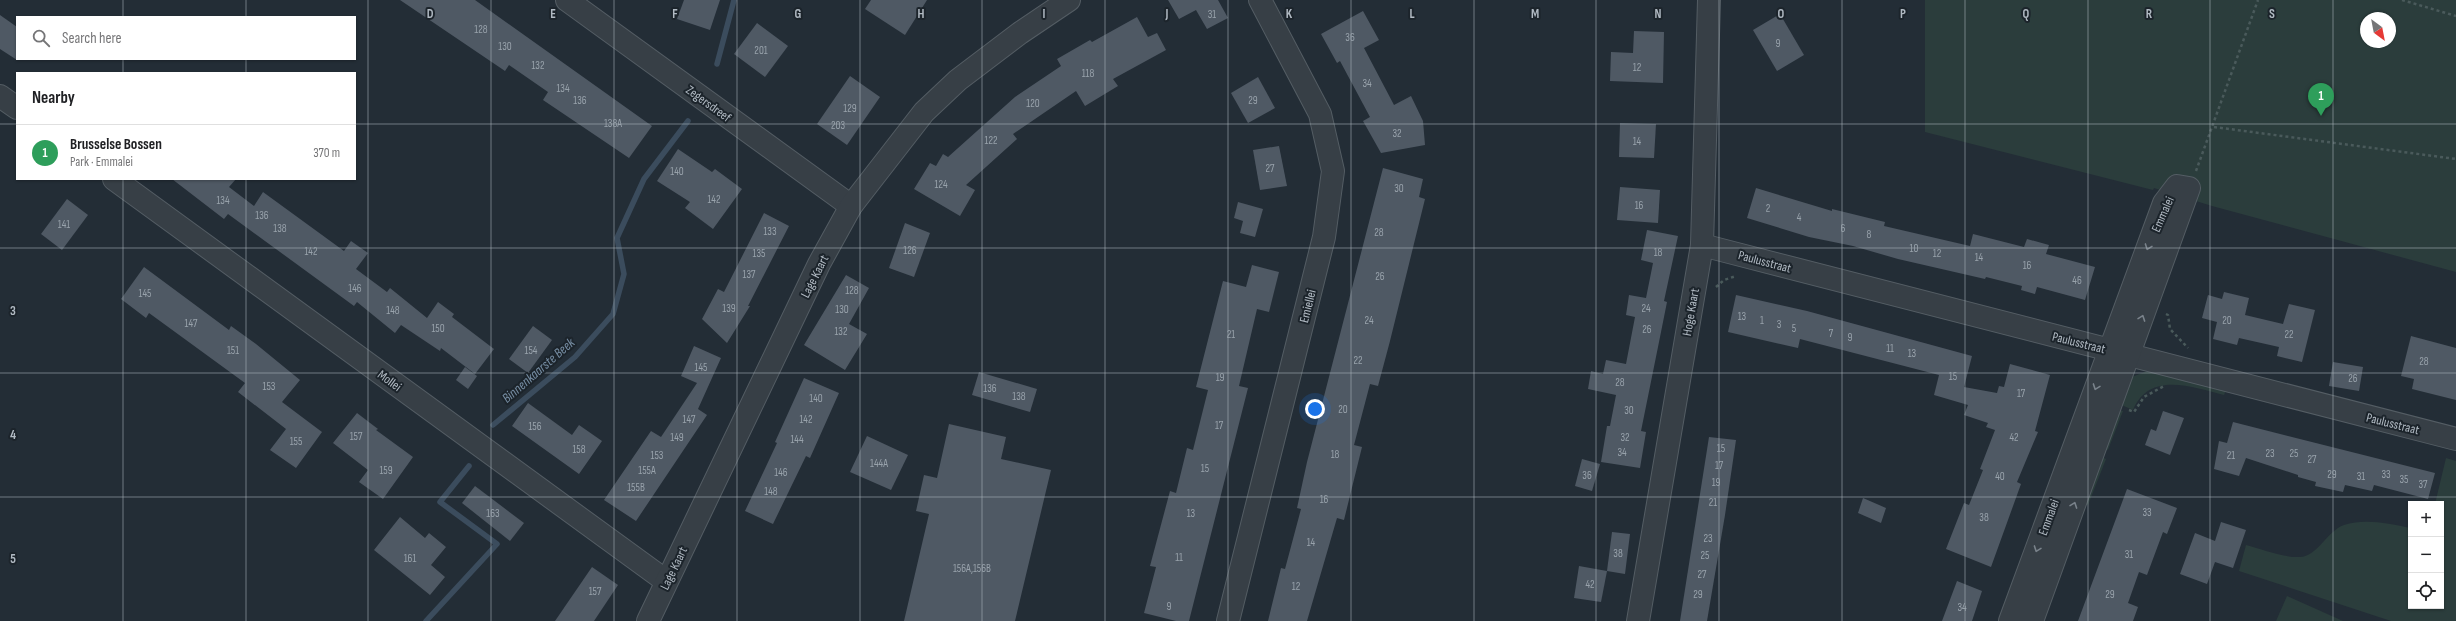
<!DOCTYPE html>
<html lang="en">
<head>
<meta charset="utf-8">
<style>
	body { margin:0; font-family:"Sofia Sans Condensed",sans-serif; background:#f6f6f6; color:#202124 }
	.controls { position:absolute; right:12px; bottom:12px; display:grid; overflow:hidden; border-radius:0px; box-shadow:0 1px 3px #0004 }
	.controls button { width:36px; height:36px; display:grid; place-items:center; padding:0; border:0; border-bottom:1px solid #e0e0e0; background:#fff; color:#202124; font:20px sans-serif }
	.compass { position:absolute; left:2360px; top:12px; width:36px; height:36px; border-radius:50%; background:#fff; box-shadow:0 1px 3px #0004; rotate:148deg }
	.you { position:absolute; left:1315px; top:409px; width:14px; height:14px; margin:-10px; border:3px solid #fff; border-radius:50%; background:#1a73e8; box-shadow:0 0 0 6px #1a73e833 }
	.badge { display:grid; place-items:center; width:26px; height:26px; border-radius:50%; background:#52667d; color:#fff; font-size:13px; font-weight:700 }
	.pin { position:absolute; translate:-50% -33px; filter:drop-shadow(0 1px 2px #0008) }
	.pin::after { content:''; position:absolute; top:21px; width:14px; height:12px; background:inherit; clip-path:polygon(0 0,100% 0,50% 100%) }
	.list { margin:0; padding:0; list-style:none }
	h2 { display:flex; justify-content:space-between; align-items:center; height:52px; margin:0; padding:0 16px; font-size:17px }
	h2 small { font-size:13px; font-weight:400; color:#757577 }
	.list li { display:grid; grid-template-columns:26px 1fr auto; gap:12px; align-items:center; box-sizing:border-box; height:56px; padding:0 16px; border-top:1px solid #e0e0e0 }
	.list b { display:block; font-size:15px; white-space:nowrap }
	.list p { margin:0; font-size:13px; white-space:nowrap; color:#757577 }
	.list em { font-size:13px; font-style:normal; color:#757577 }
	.icon { flex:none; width:22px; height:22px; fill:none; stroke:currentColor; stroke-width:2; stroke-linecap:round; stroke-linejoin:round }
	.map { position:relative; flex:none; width:2456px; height:621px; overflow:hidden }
	.search { position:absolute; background:#fff; box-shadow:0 1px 3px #0004; left:16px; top:16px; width:340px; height:44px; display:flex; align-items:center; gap:10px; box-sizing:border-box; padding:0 14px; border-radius:0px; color:#757577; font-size:15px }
	.panel { position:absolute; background:#fff; box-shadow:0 1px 3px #0004; left:16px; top:72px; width:340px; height:108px; border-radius:0px }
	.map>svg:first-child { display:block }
	.green { fill:#2b3d3c; fill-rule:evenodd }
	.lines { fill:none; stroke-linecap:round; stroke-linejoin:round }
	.stream { stroke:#3b4c5d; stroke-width:5.5 }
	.building { fill:#4f5964 }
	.minor-casing { stroke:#545d64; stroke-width:24 }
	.tertiary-casing { stroke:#545d64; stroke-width:24 }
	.path { stroke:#4a5a5b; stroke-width:2.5; stroke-dasharray:3 3; stroke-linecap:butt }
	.minor { stroke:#373f46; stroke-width:22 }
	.tertiary { stroke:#373f46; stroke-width:22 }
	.oneway { stroke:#7a838b }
	.grid { fill:none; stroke:#b1bac3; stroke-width:1; stroke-opacity:0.55 }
	.labels { text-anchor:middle; stroke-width:4; stroke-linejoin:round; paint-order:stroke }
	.number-label { font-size:11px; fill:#98a2ab }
	.street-label { font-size:13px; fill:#b1bac3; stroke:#1c242b }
	.water-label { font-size:14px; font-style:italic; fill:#768da3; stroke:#1c242b }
	.grid-label { font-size:13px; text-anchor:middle; font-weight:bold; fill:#b1bac3; stroke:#1c242b; stroke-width:4; stroke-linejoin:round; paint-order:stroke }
</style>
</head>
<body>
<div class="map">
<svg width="2456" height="621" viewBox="0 0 2456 621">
	<rect width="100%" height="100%" fill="#232d36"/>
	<g class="green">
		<path d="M 1925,0 L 2456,0 L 2456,272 L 2212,206 L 2154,188 L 2153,190 L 1925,132 ZM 2366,18 L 2390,18 L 2390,42 L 2366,42 Z"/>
		<path d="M 2147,371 L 2226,390 L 2224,395 C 2194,388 2150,370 2133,410 L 2117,403 L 2132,377 Z"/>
		<path d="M 2114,408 L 2123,411 L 2108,450 L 2100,447 Z"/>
		<path d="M 2097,455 L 2106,459 L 2088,505 L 2080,502 Z"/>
		<path d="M 2446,458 L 2456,461 L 2456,621 L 2391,621 L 2239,571 L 2246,545 C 2261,549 2285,558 2300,557 C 2317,557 2327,531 2344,525 C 2366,518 2389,524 2411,528 L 2411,606 L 2441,606 L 2441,504 L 2435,504 Z"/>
		<path d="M 2287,596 L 2343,621 L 2276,621 Z"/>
	</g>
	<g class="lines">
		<g class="stream">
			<path d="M 717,64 L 734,0"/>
			<path d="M 493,425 L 575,357 L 613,314 L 624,274 L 617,238 L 644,179 L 688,121"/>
			<path d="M 426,621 L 497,544 L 440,502 L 469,466"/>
		</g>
	</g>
	<g class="building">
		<path d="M 400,0 L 475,0 L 652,126 L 629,158 L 543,100 L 548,92 L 509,65 L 505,71 Z"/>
		<path d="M 684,0 L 720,0 L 710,30 L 677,19 Z"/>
		<path d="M 871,0 L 927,0 L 905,35 L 865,9 Z"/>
		<path d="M 1168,0 L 1218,0 L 1228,18 L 1207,29 L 1196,10 L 1179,19 Z"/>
		<path d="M 1363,11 L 1379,40 L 1364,48 L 1394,105 L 1411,96 L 1423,121 L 1425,145 L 1381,153 L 1363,121 L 1370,117 L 1340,61 L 1337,63 L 1321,34 Z"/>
		<path d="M 1780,14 L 1804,55 L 1777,71 L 1753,30 Z"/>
		<path d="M 0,15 L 17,27 L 17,60 L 0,49 Z"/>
		<path d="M 1137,17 L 1148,37 L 1157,33 L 1166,50 L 1113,79 L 1118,86 L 1085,106 L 1076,91 L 1013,134 L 1017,139 L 966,185 L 975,190 L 960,216 L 914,189 L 930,163 L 936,166 L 943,154 L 948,157 L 1015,97 L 1061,66 L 1057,59 L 1090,40 L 1092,42 Z"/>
		<path d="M 757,23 L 788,46 L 765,77 L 734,54 Z"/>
		<path d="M 1634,31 L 1664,32 L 1663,83 L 1610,81 L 1611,52 L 1633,53 Z"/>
		<path d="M 850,76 L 880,97 L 847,145 L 817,124 Z"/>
		<path d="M 1258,77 L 1275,108 L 1248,123 L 1231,93 Z"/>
		<path d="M 1620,123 L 1656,124 L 1654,158 L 1619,157 Z"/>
		<path d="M 1279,146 L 1287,186 L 1260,190 L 1253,150 Z"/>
		<path d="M 678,149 L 712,172 L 715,169 L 742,189 L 713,229 L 685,208 L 690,202 L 657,181 Z"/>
		<path d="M 1383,168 L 1423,179 L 1419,197 L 1425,199 L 1390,341 L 1378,386 L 1370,384 L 1354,445 L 1362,447 L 1344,520 L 1337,518 L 1307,621 L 1268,621 L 1281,568 L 1285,569 L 1301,509 L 1297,508 L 1307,462 Z"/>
		<path d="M 172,179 L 236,179 L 229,187 L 254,206 L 263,192 L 344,251 L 351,241 L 368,253 L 356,269 L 387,292 L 390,288 L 427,318 L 438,302 L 454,314 L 452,317 L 494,349 L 475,374 L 441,348 L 440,351 L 401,325 L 395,333 L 357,302 L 354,306 L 228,214 L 224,219 Z"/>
		<path d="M 1620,187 L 1660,190 L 1658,223 L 1617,220 Z"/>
		<path d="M 1756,188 L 1832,211 L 1832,209 L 1885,222 L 1884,226 L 1970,246 L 1973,234 L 2024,247 L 2027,239 L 2049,245 L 2046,254 L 2095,267 L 2085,300 L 2037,287 L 2035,294 L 2021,290 L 2022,286 L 1986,277 L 1985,279 L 1898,259 L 1853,246 L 1809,237 L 1747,218 Z"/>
		<path d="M 67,199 L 88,215 L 62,250 L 41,234 Z"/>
		<path d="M 1238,202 L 1263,209 L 1255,237 L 1240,233 L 1243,221 L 1234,218 Z"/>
		<path d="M 764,213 L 789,226 L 748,306 L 750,306 L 727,343 L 702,319 L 718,289 L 724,292 Z"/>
		<path d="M 905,223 L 930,233 L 914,277 L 889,268 Z"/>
		<path d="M 1647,230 L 1678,236 L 1664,301 L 1667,302 L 1659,342 L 1641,431 L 1646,432 L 1640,468 L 1601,462 L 1607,426 L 1610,426 L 1616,395 L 1588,389 L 1591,371 L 1603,374 L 1606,360 L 1626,364 L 1635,317 L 1626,315 L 1629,295 L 1646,298 L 1653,263 L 1641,260 Z"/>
		<path d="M 1252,265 L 1279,272 L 1269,312 L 1257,309 L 1239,386 L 1248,388 L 1189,621 L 1176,621 L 1144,613 L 1156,567 L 1150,566 L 1170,491 L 1176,493 L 1187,448 L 1193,450 L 1208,390 L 1196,387 L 1223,281 L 1246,287 Z"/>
		<path d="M 144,267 L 229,330 L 231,326 L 256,344 L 300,380 L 282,402 L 322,432 L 296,468 L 270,450 L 286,429 L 238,392 L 245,383 L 149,313 L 146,318 L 121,299 Z"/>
		<path d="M 846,275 L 869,288 L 849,324 L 867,334 L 845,370 L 804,345 Z"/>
		<path d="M 2224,292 L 2249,298 L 2245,315 L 2283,324 L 2289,304 L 2315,310 L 2302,362 L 2277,356 L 2279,347 L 2239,338 L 2237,345 L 2213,339 L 2217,322 L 2202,318 L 2208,295 L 2222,299 Z"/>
		<path d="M 1736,295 L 1807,311 L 1972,356 L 1964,387 L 1997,393 L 1999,386 L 2004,387 L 2010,364 L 2050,375 L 2035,431 L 2038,432 L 2017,482 L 2021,484 L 1991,567 L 1946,549 L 1964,503 L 1969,505 L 1983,470 L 1980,469 L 1995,430 L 1986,427 L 1988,423 L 1964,415 L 1968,405 L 1934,395 L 1939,375 L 1800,339 L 1798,348 L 1728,332 Z"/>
		<path d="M 533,326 L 552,340 L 528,373 L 509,359 Z"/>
		<path d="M 2411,336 L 2456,348 L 2456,400 L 2412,389 L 2414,379 L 2401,376 Z"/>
		<path d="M 694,346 L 721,358 L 698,409 L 707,415 L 636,521 L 604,500 L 651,431 L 661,437 L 697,383 L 681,376 Z"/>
		<path d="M 2333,362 L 2363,367 L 2359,391 L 2329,386 Z"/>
		<path d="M 465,367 L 477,376 L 468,389 L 456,380 Z"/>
		<path d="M 979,372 L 1037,389 L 1030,412 L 972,395 Z"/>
		<path d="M 804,378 L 839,393 L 810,458 L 806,456 L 773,524 L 745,511 L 777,443 L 775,442 Z"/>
		<path d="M 528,403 L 572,435 L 579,425 L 602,441 L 579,474 L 512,426 Z"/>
		<path d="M 2163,411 L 2184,418 L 2170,455 L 2145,445 L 2151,429 L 2156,431 Z"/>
		<path d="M 357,413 L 378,429 L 376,430 L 413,457 L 383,499 L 359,482 L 368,470 L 333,443 Z"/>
		<path d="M 2233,422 L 2435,473 L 2428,499 L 2374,485 L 2372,491 L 2345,485 L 2343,492 L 2315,486 L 2316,482 L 2298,477 L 2298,475 L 2246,458 L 2239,476 L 2214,469 L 2219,441 L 2227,443 Z"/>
		<path d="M 949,424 L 1006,437 L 1001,459 L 1051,470 L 1015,621 L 904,621 L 929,514 L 916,511 L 924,475 L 937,478 Z"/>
		<path d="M 867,436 L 908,455 L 891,490 L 850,472 Z"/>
		<path d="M 1709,437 L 1736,440 L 1725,515 L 1707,621 L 1680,621 Z"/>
		<path d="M 1582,459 L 1600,464 L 1592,491 L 1575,486 Z"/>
		<path d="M 475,486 L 524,523 L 510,541 L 462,503 Z"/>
		<path d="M 2127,489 L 2177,508 L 2167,534 L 2163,532 L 2147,575 L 2139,572 L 2128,603 L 2138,607 L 2133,621 L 2078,621 Z"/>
		<path d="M 1863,498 L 1886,508 L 1881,523 L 1858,513 Z"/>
		<path d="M 400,517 L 425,538 L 429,533 L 446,547 L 431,565 L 445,577 L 430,595 L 374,550 Z"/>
		<path d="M 2221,522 L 2246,530 L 2233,568 L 2215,562 L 2207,584 L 2180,574 L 2195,533 L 2215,541 Z"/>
		<path d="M 1612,532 L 1630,534 L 1625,574 L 1607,571 Z"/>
		<path d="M 1579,566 L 1607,571 L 1601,602 L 1574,598 Z"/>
		<path d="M 592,567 L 618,585 L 594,621 L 555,621 Z"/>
		<path d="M 1957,581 L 1982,591 L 1972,621 L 1942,621 Z"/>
	</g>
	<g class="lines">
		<g class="minor-casing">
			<g id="minor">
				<path d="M 567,0 L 851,206"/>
				<path d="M 0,96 L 17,108"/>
				<path d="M 114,179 L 666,581"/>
				<path d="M 1702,245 L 2456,439"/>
				<path d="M 1228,621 L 1324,237 L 1333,171 L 1320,114 L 1260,0"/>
				<path d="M 1638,621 L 1702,245 L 1709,0"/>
				<path d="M 2010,621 L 2164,203 L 2177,186 L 2189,188 L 2032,621"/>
			</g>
		</g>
		<g class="tertiary-casing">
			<path id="tertiary" d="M 648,621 L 819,264 L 851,206 L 924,112 L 958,80 L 1020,33 L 1069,0"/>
		</g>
		<g class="path">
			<path d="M 2402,0 L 2456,16"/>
			<path d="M 2214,127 L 2456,159"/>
			<path d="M 2196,171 L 2258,0"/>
			<path d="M 1716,287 L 1724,280 L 1736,276"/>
			<path d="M 2166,314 L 2168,315 L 2170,329 L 2188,348"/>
			<path d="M 2129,410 L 2134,412 L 2144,397 L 2164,386"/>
		</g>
		<use href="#minor" class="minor"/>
		<use href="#tertiary" class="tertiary"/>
	</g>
	<defs><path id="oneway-chevron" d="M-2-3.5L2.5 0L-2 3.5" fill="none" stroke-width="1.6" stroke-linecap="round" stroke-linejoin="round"/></defs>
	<g class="oneway">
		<use href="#oneway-chevron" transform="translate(2148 247) rotate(110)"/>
		<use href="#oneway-chevron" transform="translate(2142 318) rotate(-70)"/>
		<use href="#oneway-chevron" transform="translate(2096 387) rotate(110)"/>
		<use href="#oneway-chevron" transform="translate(2074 505) rotate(-70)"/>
		<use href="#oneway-chevron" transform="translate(2037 549) rotate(110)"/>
	</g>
	<path class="grid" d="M 123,0 L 123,17M 246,0 L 246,17M 368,0 L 368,621M 491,0 L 491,621M 614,0 L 614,621M 737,0 L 737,621M 860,0 L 860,621M 982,0 L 982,621M 1105,0 L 1105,621M 1228,0 L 1228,621M 1351,0 L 1351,621M 1474,0 L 1474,621M 1596,0 L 1596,621M 1719,0 L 1719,621M 1842,0 L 1842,621M 1965,0 L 1965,621M 2088,0 L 2088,621M 2210,0 L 2210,621M 2333,0 L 2333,621M 123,59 L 123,73M 246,59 L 246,73M 0,124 L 17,124M 355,124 L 2456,124M 123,179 L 123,621M 246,179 L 246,621M 0,248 L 2456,248M 0,373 L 2456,373M 0,497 L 2456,497"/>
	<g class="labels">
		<g class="number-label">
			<text x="1212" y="18">31</text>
			<text x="481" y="33">128</text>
			<text x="1350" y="41">36</text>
			<text x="1778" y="47">9</text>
			<text x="505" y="50">130</text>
			<text x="761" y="54">201</text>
			<text x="538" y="69">132</text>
			<text x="1637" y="71">12</text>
			<text x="1088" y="77">118</text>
			<text x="1367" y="87">34</text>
			<text x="563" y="92">134</text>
			<text x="580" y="104">136</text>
			<text x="1253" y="104">29</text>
			<text x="1033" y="107">120</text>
			<text x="850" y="112">129</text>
			<text x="613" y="127">138A</text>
			<text x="838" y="129">203</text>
			<text x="1397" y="137">32</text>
			<text x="991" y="144">122</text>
			<text x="1637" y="145">14</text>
			<text x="1270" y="172">27</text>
			<text x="677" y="175">140</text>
			<text x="941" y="188">124</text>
			<text x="1399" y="192">30</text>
			<text x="714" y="203">142</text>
			<text x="223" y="204">134</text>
			<text x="1639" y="209">16</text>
			<text x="1768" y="212">2</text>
			<text x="262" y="219">136</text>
			<text x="1799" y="221">4</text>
			<text x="64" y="228">141</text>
			<text x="280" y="232">138</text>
			<text x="1843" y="232">6</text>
			<text x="770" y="235">133</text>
			<text x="1379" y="236">28</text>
			<text x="1869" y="238">8</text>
			<text x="1914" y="252">10</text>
			<text x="910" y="254">126</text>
			<text x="311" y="255">142</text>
			<text x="1658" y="256">18</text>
			<text x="759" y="257">135</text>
			<text x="1937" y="257">12</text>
			<text x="1979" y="261">14</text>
			<text x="2027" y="269">16</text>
			<text x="749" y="278">137</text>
			<text x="1380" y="280">26</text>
			<text x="2077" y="284">46</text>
			<text x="355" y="292">146</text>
			<text x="852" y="294">128</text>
			<text x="145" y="297">145</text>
			<text x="729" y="312">139</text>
			<text x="1646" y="312">24</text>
			<text x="842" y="313">130</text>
			<text x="393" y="314">148</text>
			<text x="1742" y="320">13</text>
			<text x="1369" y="324">24</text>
			<text x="1762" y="324">1</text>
			<text x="2227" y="324">20</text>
			<text x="191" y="327">147</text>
			<text x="1779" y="328">3</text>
			<text x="438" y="332">150</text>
			<text x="1794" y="332">5</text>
			<text x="1647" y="333">26</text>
			<text x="841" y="335">132</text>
			<text x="1831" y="337">7</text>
			<text x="1231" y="338">21</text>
			<text x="2289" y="338">22</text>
			<text x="1850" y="341">9</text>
			<text x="1890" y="352">11</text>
			<text x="233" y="354">151</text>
			<text x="531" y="354">154</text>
			<text x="1912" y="357">13</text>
			<text x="1358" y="364">22</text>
			<text x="2424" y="365">28</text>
			<text x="701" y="371">145</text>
			<text x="1953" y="380">15</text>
			<text x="1220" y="381">19</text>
			<text x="2353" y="382">26</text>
			<text x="1620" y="386">28</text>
			<text x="269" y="390">153</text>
			<text x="990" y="392">136</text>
			<text x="2021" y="397">17</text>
			<text x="1019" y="400">138</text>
			<text x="816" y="402">140</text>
			<text x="1343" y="413">20</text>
			<text x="1629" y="414">30</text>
			<text x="689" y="423">147</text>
			<text x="806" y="423">142</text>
			<text x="1219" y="429">17</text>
			<text x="535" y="430">156</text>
			<text x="356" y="440">157</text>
			<text x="677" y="441">149</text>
			<text x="1625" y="441">32</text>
			<text x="2014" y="441">42</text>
			<text x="797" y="443">144</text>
			<text x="296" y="445">155</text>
			<text x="1721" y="452">15</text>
			<text x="579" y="453">158</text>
			<text x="1622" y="456">34</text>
			<text x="2270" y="457">23</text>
			<text x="2294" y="457">25</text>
			<text x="1335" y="458">18</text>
			<text x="657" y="459">153</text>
			<text x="2231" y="459">21</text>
			<text x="2312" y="463">27</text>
			<text x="879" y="467">144A</text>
			<text x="1719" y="469">17</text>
			<text x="1205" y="472">15</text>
			<text x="386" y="474">159</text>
			<text x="647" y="474">155A</text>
			<text x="781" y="476">146</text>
			<text x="2332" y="478">29</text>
			<text x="2386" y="478">33</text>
			<text x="1587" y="479">36</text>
			<text x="2000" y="480">40</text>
			<text x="2361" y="480">31</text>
			<text x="2404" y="483">35</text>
			<text x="1716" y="486">19</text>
			<text x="2423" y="488">37</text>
			<text x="636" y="491">155B</text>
			<text x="771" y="495">148</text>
			<text x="1324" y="503">16</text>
			<text x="1713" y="506">21</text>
			<text x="2147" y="516">33</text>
			<text x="493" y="517">163</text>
			<text x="1191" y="517">13</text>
			<text x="1984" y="521">38</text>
			<text x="1708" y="542">23</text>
			<text x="1311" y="546">14</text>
			<text x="1618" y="557">38</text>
			<text x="2129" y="558">31</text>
			<text x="1705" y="559">25</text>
			<text x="1179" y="561">11</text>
			<text x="410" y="562">161</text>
			<text x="972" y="572">156A,156B</text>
			<text x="1702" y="578">27</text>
			<text x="1590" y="588">42</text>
			<text x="1296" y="590">12</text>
			<text x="595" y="595">157</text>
			<text x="1698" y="598">29</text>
			<text x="2110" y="598">29</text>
			<text x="1169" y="610">9</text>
			<text x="1962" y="611">34</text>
		</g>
		<g class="street-label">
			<text transform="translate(709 103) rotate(36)" y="5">Zegersdreef</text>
			<text transform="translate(2162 214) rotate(-66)" y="5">Emmalei</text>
			<text transform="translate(1765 261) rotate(15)" y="5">Paulusstraat</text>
			<text transform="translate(814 276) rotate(-63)" y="5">Lage Kaart</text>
			<text transform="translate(1307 306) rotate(-76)" y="5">Emiellei</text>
			<text transform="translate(1690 312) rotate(-80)" y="5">Hoge Kaart</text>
			<text transform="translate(2079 342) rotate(14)" y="5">Paulusstraat</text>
			<text transform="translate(390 380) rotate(36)" y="5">Mollei</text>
			<text transform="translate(2393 423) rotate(14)" y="5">Paulusstraat</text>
			<text transform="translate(2048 517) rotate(-70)" y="5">Emmalei</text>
			<text transform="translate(673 568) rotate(-64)" y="5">Lage Kaart</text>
		</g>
		<g class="water-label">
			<text transform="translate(538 370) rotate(-41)" y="5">Binnenkaarste Beek</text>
		</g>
	</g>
	<g class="grid-label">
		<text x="430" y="18">D</text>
		<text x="553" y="18">E</text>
		<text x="675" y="18">F</text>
		<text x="798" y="18">G</text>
		<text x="921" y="18">H</text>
		<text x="1044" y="18">I</text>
		<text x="1167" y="18">J</text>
		<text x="1289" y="18">K</text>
		<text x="1412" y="18">L</text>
		<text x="1535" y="18">M</text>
		<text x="1658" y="18">N</text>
		<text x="1781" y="18">O</text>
		<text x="1903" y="18">P</text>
		<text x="2026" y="18">Q</text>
		<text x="2149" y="18">R</text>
		<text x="2272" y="18">S</text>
		<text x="13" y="315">3</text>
		<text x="13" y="439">4</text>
		<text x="13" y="563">5</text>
	</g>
</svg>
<div class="controls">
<button>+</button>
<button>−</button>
<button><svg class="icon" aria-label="locate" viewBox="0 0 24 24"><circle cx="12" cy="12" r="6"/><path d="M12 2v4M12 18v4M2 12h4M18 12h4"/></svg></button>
</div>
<svg class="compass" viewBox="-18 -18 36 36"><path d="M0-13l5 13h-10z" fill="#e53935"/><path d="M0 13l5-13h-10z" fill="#757577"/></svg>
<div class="you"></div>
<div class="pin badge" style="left:2321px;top:116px;background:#2e9e5b">1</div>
<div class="search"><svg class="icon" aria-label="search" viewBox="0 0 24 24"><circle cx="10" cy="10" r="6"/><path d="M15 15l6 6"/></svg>Search here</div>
<section class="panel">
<h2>Nearby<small></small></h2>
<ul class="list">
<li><span class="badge" style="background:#2e9e5b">1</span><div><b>Brusselse Bossen</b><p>Park · Emmalei</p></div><em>370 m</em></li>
</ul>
</section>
</div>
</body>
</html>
